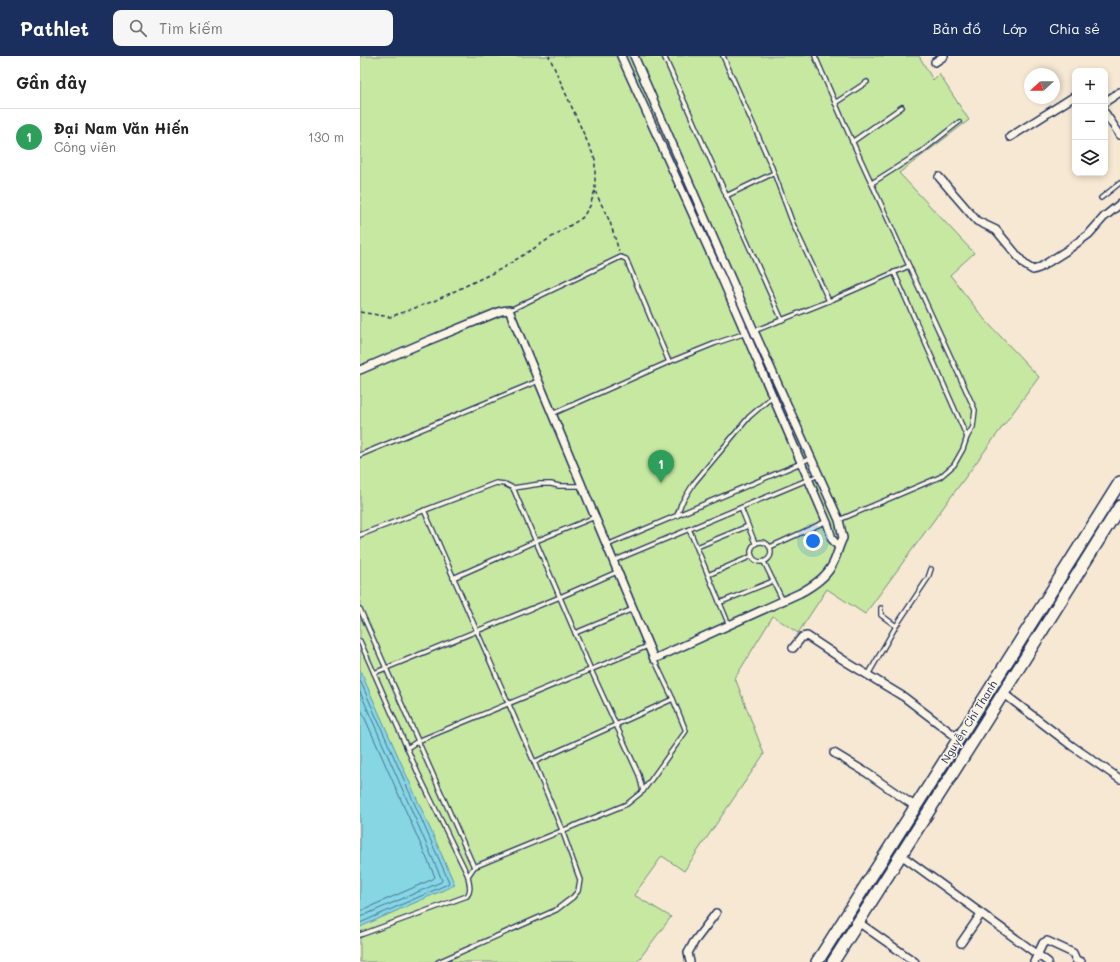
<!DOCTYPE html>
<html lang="vi">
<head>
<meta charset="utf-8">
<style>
	body { margin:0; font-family:Mali,sans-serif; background:#f6f6f6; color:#222 }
	.controls { position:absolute; right:12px; top:12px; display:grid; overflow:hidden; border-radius:8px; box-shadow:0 2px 6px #0003 }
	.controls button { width:36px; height:36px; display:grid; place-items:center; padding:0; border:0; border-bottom:1px solid #e0e0e0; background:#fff; color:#222; font:20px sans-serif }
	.compass { position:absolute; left:664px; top:12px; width:36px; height:36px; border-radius:50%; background:#fff; box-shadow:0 2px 6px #0003; rotate:249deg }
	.you { position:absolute; left:453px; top:485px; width:14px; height:14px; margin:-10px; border:3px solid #fff; border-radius:50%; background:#1a73e8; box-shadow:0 0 0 6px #1a73e833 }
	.badge { display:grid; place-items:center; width:26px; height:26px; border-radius:50%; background:#1b2f5e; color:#fff; font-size:13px; font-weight:700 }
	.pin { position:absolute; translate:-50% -33px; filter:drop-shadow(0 1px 2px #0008) }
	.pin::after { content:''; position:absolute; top:21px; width:14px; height:12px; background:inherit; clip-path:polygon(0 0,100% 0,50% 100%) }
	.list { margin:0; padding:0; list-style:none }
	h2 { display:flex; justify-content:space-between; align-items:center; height:52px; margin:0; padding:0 16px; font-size:17px }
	h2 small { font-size:13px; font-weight:400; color:#767676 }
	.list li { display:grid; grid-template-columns:26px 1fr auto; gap:12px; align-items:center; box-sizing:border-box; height:56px; padding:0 16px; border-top:1px solid #e0e0e0 }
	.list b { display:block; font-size:15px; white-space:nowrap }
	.list p { margin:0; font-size:13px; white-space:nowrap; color:#767676 }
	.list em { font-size:13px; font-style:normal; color:#767676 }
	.icon { flex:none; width:22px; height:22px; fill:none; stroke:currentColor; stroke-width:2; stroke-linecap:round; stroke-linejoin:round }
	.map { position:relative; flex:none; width:760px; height:906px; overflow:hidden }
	header { display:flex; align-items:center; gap:24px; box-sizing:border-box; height:56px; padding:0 20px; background:#1b2f5e; color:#fff }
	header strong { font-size:19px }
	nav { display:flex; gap:22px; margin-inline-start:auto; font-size:14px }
	.search { width:280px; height:36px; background:#f6f6f6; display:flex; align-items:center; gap:10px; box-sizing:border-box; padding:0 14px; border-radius:8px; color:#767676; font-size:15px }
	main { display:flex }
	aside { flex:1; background:#fff }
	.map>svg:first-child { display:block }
	.green { fill:#c7e8a1; stroke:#718c80 }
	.water { fill:#87d6e4; stroke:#5c93ae }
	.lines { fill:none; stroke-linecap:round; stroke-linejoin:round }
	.shore { stroke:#467294; stroke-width:1 }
	.service-casing { stroke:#1b2f5e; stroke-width:6 }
	.minor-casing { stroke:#1b2f5e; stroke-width:10 }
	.primary-casing { stroke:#1b2f5e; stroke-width:14 }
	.path { stroke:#1b2f5e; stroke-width:1.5; stroke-dasharray:4 3; stroke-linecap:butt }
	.service { stroke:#fcf5e5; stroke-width:3.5 }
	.minor { stroke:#fcf5e5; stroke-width:7 }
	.primary { stroke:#fcf5e5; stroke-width:11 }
	.labels { text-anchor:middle; stroke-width:3; stroke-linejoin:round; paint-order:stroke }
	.street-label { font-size:11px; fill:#1b2f5e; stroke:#fcf5e5 }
</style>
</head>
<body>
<header>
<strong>Pathlet</strong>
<div class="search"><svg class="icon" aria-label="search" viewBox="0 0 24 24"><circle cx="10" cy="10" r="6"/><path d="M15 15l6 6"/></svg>Tìm kiếm</div>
<nav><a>Bản đồ</a><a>Lớp</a><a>Chia sẻ</a></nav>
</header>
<main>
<aside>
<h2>Gần đây<small></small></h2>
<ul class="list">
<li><span class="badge" style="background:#2e9e5b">1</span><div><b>Đại Nam Văn Hiến</b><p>Công viên</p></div><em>130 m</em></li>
</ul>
</aside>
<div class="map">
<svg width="760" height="906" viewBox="0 0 760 906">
	<rect width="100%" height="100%" fill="#f6e8d3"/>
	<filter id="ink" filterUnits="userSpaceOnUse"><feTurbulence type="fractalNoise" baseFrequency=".025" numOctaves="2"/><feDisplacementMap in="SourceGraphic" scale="8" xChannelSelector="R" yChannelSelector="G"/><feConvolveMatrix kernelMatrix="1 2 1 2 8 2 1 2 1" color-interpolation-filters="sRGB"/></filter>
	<g filter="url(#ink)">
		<path class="green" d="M 0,0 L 559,0 L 573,24 L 579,18 L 609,64 L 539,117 L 614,197 L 590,219 L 625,264 L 679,321 L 505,558 L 467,533 L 438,577 L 413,560 L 375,622 L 404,698 L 324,815 L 302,800 L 274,839 L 311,861 L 277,906 L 0,906 Z"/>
		<path class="water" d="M 0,614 L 95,829 L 0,871 Z"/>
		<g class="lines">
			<g class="shore">
				<path d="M 0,624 L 89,826 L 88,828 L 0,867"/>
				<path d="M 0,636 L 82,824 L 81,826 L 0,861"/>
				<path d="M 0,651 L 75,821 L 73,823 L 0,855"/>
			</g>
			<g class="service-casing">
				<g id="service">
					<path d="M 304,0 L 422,264"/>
					<path d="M 363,0 L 411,109 L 433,168 L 469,245"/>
					<path d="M 455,0 L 488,76 L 516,137 L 549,210"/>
					<path d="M 475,47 L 507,26"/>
					<path d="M 492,86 L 542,51"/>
					<path d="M 512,127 L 561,96 L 599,66"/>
					<path d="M 366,140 L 414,117"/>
					<path d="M 741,142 L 760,127"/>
					<path d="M 534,216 L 607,381"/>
					<path d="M 150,254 L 261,201 L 266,203 L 309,306"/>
					<path d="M 394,275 L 469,245 L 549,210 L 615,354 L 613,371 L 607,381 L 603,393 L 594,409 L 580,421 L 479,464"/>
					<path d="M 192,358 L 309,306 L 356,287 L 386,277"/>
					<path d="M 0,399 L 178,325"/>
					<path d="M 153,432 L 231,614 L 279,719 L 283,735"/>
					<path d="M 381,452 L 395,487"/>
					<path d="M 64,454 L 174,706 L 202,774 L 220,824 L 218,835 L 213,841 L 196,854 L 78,906"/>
					<path d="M 317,460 L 321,448 L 334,427 L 389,361 L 412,341"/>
					<path d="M 329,473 L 369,569"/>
					<path d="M 0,479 L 136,427 L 145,428 L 153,432 L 180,428 L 191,428 L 199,430 L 222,430"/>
					<circle cx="401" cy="496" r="10"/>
					<path d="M 247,489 L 441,407 L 450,402"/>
					<path d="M 337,491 L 388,470"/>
					<path d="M 410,491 L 467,465"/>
					<path d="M 253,505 L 459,419"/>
					<path d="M 404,506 L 423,545"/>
					<path d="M 348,519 L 392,500"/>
					<path d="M 93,522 L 176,485 L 235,461"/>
					<path d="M 359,547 L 413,525"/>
					<path d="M 521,552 L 521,559 L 536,570"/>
					<path d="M 0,553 L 58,685 L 47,692"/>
					<path d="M 215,577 L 273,553"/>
					<path d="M 0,585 L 58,717 L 108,820 C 109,828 112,834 107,840 L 0,879"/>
					<path d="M 14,617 L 200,541 L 257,516"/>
					<path d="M 508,619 L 536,570 L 568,522 L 571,513"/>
					<path d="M 174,706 L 313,643"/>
					<path d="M 114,811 L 58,685 L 288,590"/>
					<path d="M 108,820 L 114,811 L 267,748 L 283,735 L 326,675 L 313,643 L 294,603"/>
				</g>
			</g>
			<g class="minor-casing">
				<g id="minor">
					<path d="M 261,0 L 363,225 L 468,469 L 472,483 L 478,490"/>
					<path d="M 575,6 L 584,0"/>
					<path d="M 745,46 L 760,36"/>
					<path d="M 745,57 L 760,79"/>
					<path d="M 650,81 L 715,40"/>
					<path d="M 579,121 L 617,165 L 636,174 L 665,209 L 673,214 L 679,212 L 706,195 L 729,178 L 744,161 L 760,148"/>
					<path d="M 0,314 L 65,286 L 141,255 L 149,254 L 294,603 L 440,537 C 451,531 465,522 471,511 C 477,502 478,491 483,482 L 479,464 L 394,275 L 274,0"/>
					<path d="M 433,592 L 442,581 L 447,580 L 488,607 L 544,641 L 599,683"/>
					<path d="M 643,637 L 712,690 L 760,723"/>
					<path d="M 474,697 L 507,717 L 556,751"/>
					<path d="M 541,799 L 688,906"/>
					<path d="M 498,866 L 555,906"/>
					<path d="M 601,887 L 621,858"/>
					<path d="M 330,906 L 328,897 L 334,886 L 356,857"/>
					<path d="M 674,906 L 683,887 L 687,885 L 713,897 L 716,904 L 721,906"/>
				</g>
			</g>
			<g class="primary-casing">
				<g id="primary">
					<path d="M 457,906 L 606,671 L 760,426"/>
					<path d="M 473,906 L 617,679 L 760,450"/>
				</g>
			</g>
			<g class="path">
				<path d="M 235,135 L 250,166 L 259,195"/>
				<path d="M 0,256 L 30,261 L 74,245 L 141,213 L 222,162 L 230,150 L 235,134 L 235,103 L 189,0"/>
			</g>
			<use href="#service" class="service"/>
			<use href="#minor" class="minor"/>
			<use href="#primary" class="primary"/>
		</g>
	</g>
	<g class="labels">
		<g class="street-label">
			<text transform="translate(609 666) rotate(-58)" y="4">Nguyễn Chí Thanh</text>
		</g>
	</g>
</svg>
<div class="controls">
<button>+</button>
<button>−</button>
<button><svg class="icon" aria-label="layers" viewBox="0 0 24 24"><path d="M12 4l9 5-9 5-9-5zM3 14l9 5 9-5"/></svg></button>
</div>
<svg class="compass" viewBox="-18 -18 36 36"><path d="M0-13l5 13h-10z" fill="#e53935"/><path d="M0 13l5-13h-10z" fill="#767676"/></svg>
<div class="you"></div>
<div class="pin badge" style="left:301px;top:427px;background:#2e9e5b">1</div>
</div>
</main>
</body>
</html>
